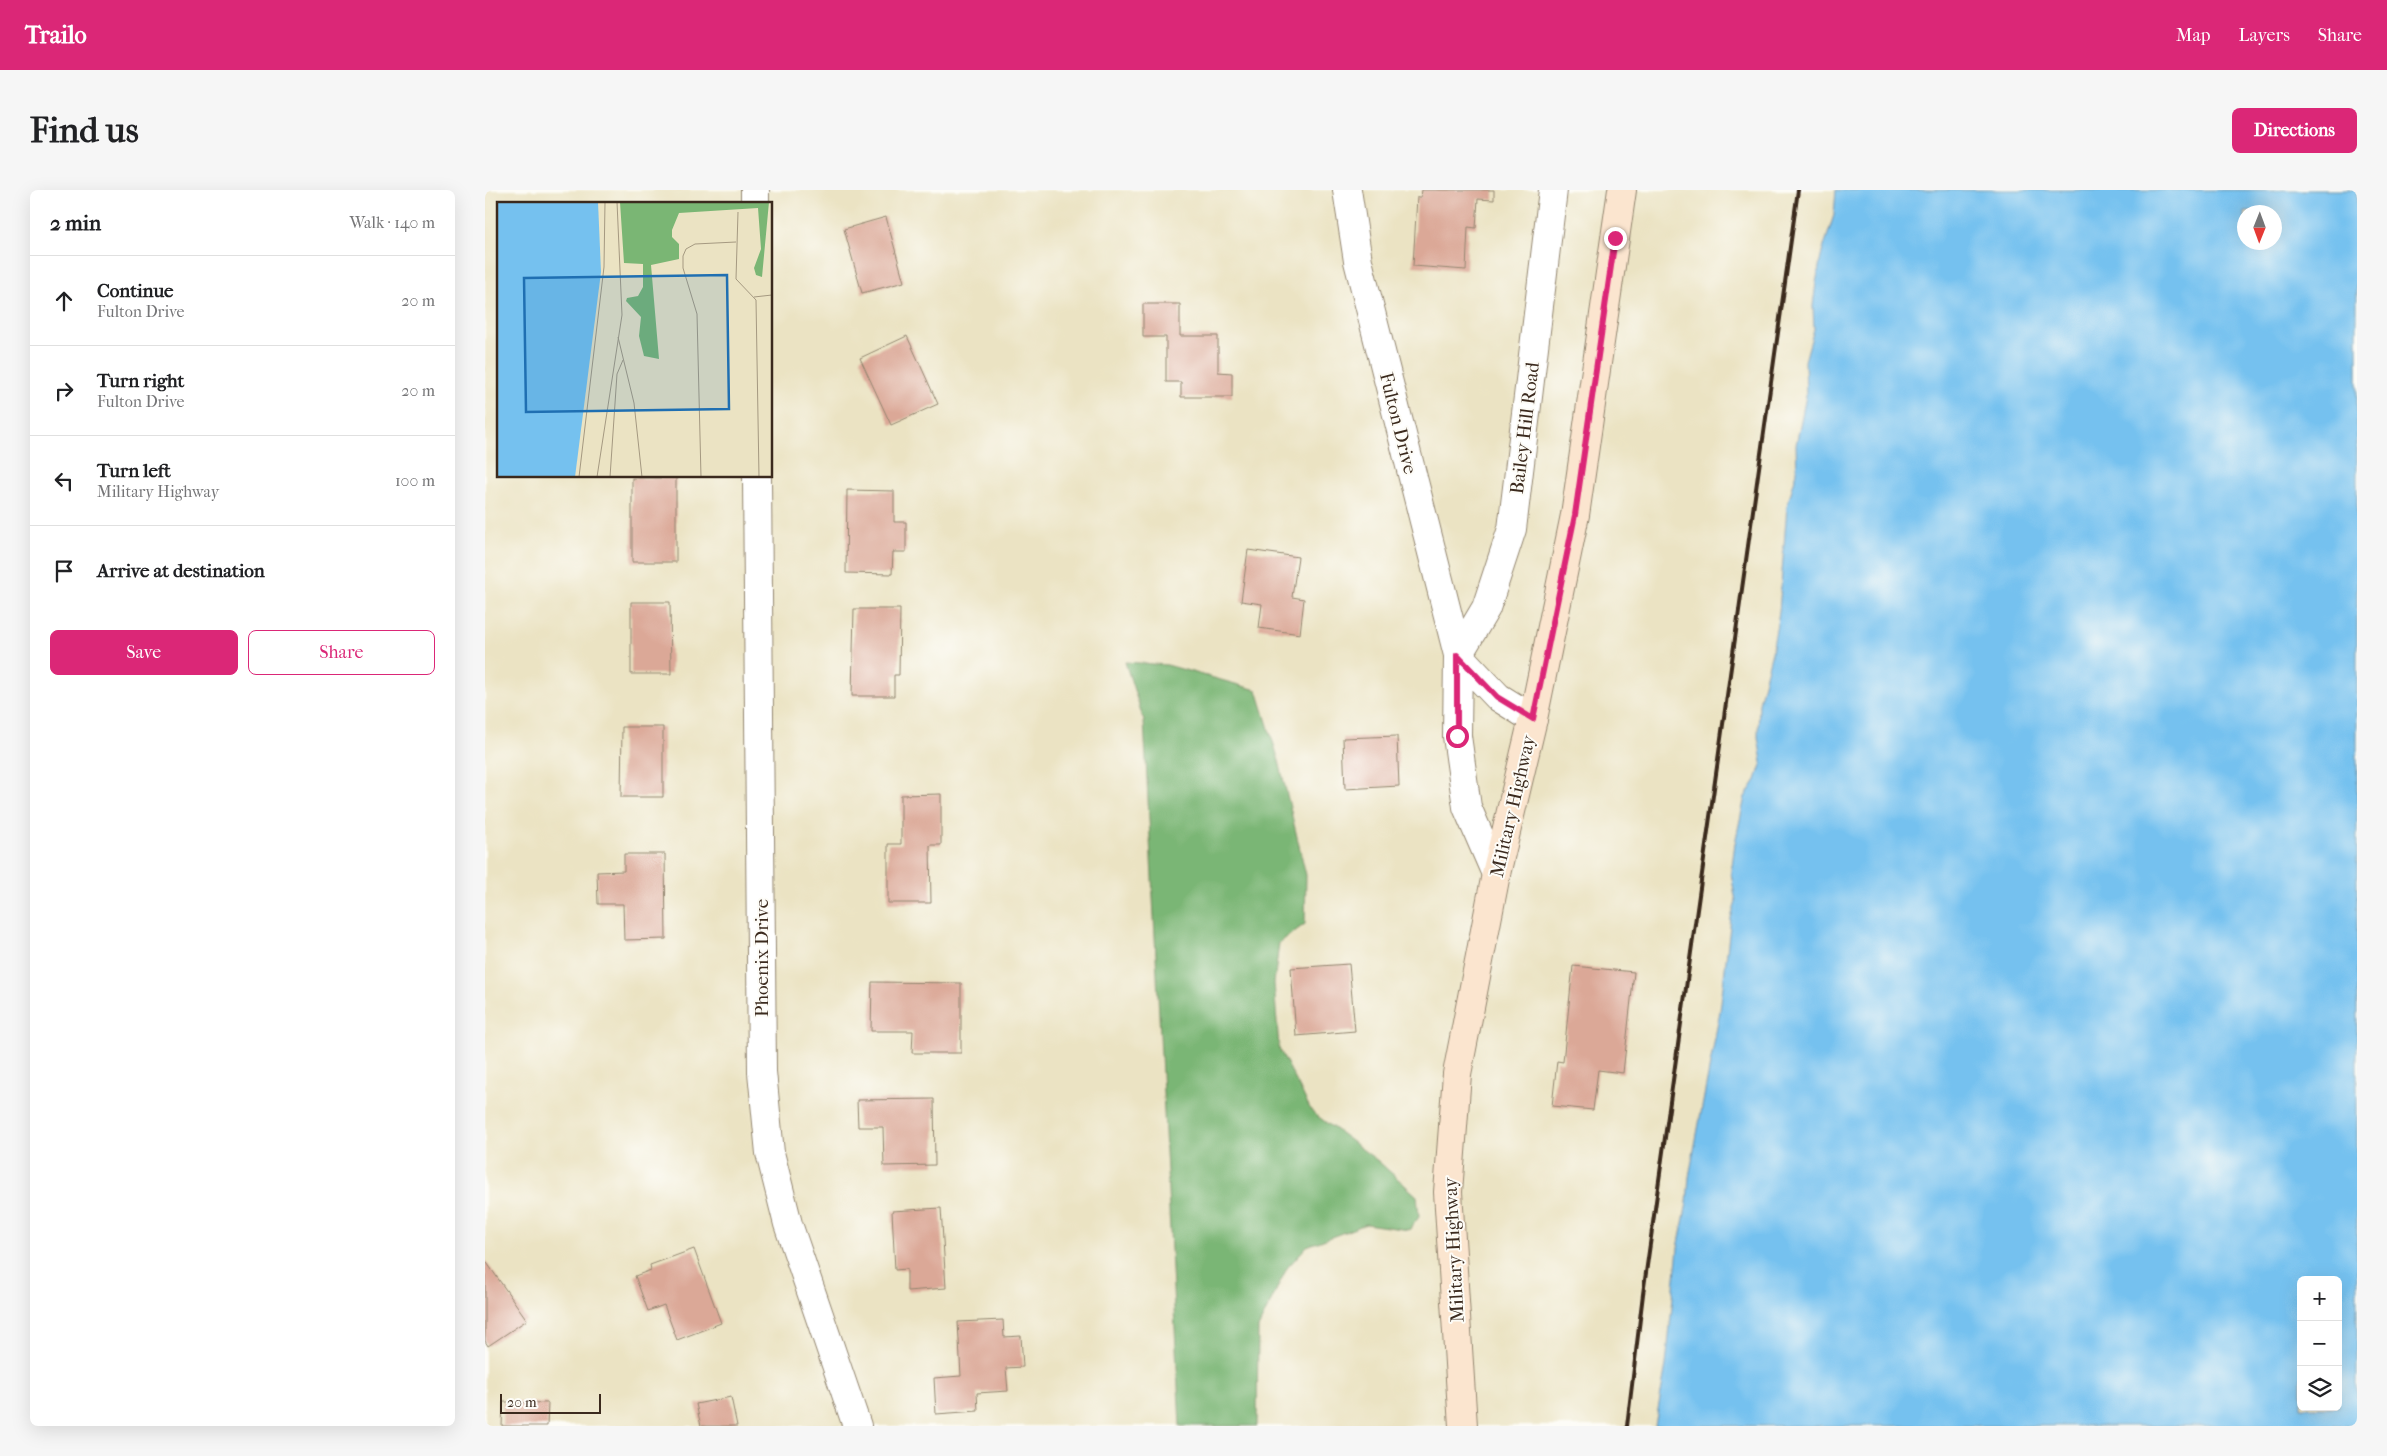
<!DOCTYPE html>
<html lang="en">
<head>
<meta charset="utf-8">
<style>
	body { margin:0; font-family:"IM FELL French Canon",serif; background:#f6f6f6; color:#202124 }
	.controls { position:absolute; right:15px; bottom:15px; display:grid; overflow:hidden; border-radius:8px; box-shadow:0 5px 20px #0002 }
	.controls button { width:45px; height:45px; display:grid; place-items:center; padding:0; border:0; border-bottom:1px solid #e0e0e0; background:#fff; color:#202124; font:25px sans-serif }
	.compass { position:absolute; left:1752px; top:15px; width:45px; height:45px; border-radius:50%; background:#fff; box-shadow:0 5px 20px #0002; rotate:181deg }
	.scale { position:absolute; left:15px; bottom:12px; width:101px; box-sizing:border-box; padding-left:5px; border:2px solid #3b2a1e; border-top:0; font-size:14px; line-height:18px; white-space:nowrap; color:#3b2a1e; -webkit-text-stroke:4px #fdfcf7; paint-order:stroke }
	.stop { position:absolute; width:15px; height:15px; margin:-11px; border:4px solid #db2777; border-radius:50%; background:#fff }
	.stop.end { background:#db2777; border-color:#fff; box-shadow:0 1px 5px #0008 }
	.list { margin:0; padding:0; list-style:none }
	h2 { display:flex; justify-content:space-between; align-items:center; height:65px; margin:0; padding:0 20px; font-size:21px }
	h2 small { font-size:16px; font-weight:400; color:#757577 }
	.list li { display:grid; grid-template-columns:32px 1fr auto; gap:15px; align-items:center; box-sizing:border-box; height:90px; padding:0 20px; border-top:1px solid #e0e0e0 }
	.list b { display:block; font-size:19px; white-space:nowrap }
	.list p { margin:0; font-size:16px; white-space:nowrap; color:#757577 }
	.list em { font-size:16px; font-style:normal; color:#757577 }
	.actions { display:flex; gap:10px; padding:15px 20px }
	.actions a { flex:1; padding:11px 0; border:1px solid #db2777; border-radius:8px; text-align:center; font-size:18px; color:#db2777 }
	.actions .main { background:#db2777; color:#fff }
	.icon { flex:none; width:28px; height:28px; fill:none; stroke:currentColor; stroke-width:2; stroke-linecap:round; stroke-linejoin:round }
	.map { position:relative; flex:none; width:1872px; height:1236px; overflow:hidden; border-radius:8px }
	header { display:flex; align-items:center; gap:30px; box-sizing:border-box; height:70px; padding:0 25px; background:#db2777; color:#fff }
	header strong { font-size:24px }
	nav { display:flex; gap:28px; margin-inline-start:auto; font-size:18px }
	.intro { display:flex; align-items:center; justify-content:space-between; box-sizing:border-box; height:120px; padding:0 30px }
	h1 { margin:0; font-size:35px }
	.button { padding:12px 22px; border-radius:8px; background:#db2777; color:#fff; font-size:18px; font-weight:700 }
	main { display:flex; gap:30px; padding:0 30px }
	aside { flex:1; background:#fff; border-radius:8px; box-shadow:0 5px 20px #0002 }
	.map>svg:first-child { display:block }
	.forest { fill:#7ab674; stroke:#5a7049 }
	.water { fill:#75c1ef; stroke:#587686; fill-rule:evenodd }
	.building { fill:#dba897 }
	.lines { fill:none; stroke-linecap:round; stroke-linejoin:round }
	.street-casing { stroke:#938670; stroke-width:30 }
	.secondary-casing { stroke:#938670; stroke-width:30 }
	.street { stroke:#fff; stroke-width:28 }
	.secondary { stroke:#fbe5cf; stroke-width:28 }
	.rail { stroke:#3b2a1e; stroke-width:4 }
	.route { stroke:#db2777; stroke-width:6 }
	.labels { text-anchor:middle; stroke-width:4; stroke-linejoin:round; paint-order:stroke }
	.street-label { font-size:19px; fill:#3b2a1e; stroke:#fdfcf7 }
	.inset-road { fill:none; stroke:#a59981; stroke-width:1 }
	.view { fill:#1f6fb2; fill-opacity:0.15; stroke:#1f6fb2; stroke-width:2.5 }
	.inset-edge { fill:none; stroke:#3b2a1e; stroke-width:2.5 }
</style>
</head>
<body>
<header>
<strong>Trailo</strong>
<nav><a>Map</a><a>Layers</a><a>Share</a></nav>
</header>
<div class="intro"><h1>Find us</h1><a class="button">Directions</a></div>
<main>
<aside>
<h2>2 min<small>Walk · 140 m</small></h2>
<ul class="list">
<li><svg class="icon" aria-label="ahead" viewBox="0 0 24 24"><path d="M12 20V5M6 11l6-6 6 6"/></svg><div><b>Continue</b><p>Fulton Drive</p></div><em>20 m</em></li>
<li><svg class="icon" aria-label="right" viewBox="0 0 24 24"><path d="M7 20v-9h11M14 6l5 5-5 5"/></svg><div><b>Turn right</b><p>Fulton Drive</p></div><em>20 m</em></li>
<li><svg class="icon" aria-label="left" viewBox="0 0 24 24"><path d="M17 20v-9H6M10 6l-5 5 5 5"/></svg><div><b>Turn left</b><p>Military Highway</p></div><em>100 m</em></li>
<li><svg class="icon" aria-label="arrive" viewBox="0 0 24 24"><path d="M6 21V4h12l-3 4 3 4H6"/></svg><div><b>Arrive at destination</b></div></li>
</ul>
<div class="actions"><a class="main">Save</a><a>Share</a></div>
</aside>
<div class="map">
<svg width="1872" height="1236" viewBox="0 0 1872 1236">
	<rect width="100%" height="100%" fill="#fdfcf7"/>
	<filter id="ink" filterUnits="userSpaceOnUse"><feTurbulence type="fractalNoise" baseFrequency=".02" numOctaves="2"/><feDisplacementMap in="SourceGraphic" scale="10" xChannelSelector="R" yChannelSelector="G"/><feConvolveMatrix kernelMatrix="1 2 1 2 8 2 1 2 1" color-interpolation-filters="sRGB"/></filter>
	<filter id="wash" filterUnits="userSpaceOnUse"><feTurbulence type="fractalNoise" baseFrequency=".0096" numOctaves="4" result="noise"/><feDisplacementMap in="SourceGraphic" scale="20" xChannelSelector="R" yChannelSelector="G"/><feGaussianBlur stdDeviation="1.12" result="paint"/><feColorMatrix in="noise" values="0 0 0 0 0 0 0 0 0 0 0 0 0 0 0 0 0 1.4 0 .05"/><feComposite in="paint" operator="in"/></filter>
	<g filter="url(#wash)">
		<rect width="100%" height="100%" fill="#ebe3c3"/>
		<path class="forest" d="M 640,472 L 682,475 L 772,500 L 794,571 L 821,685 L 820,734 L 794,753 L 789,793 L 794,858 L 827,922 L 893,971 L 932,1006 L 934,1027 L 924,1040 L 881,1034 L 822,1056 L 802,1078 L 773,1138 L 772,1236 L 695,1236 L 659,531 Z"/>
		<path class="water" d="M 1351,0 L 1872,0 L 1872,1236 L 1170,1236 L 1181,1175 L 1193,1058 L 1202,1013 L 1204,987 L 1235,821 L 1246,728 L 1251,712 L 1246,683 L 1250,653 L 1260,607 L 1271,590 L 1277,572 L 1273,547 L 1274,513 L 1287,462 L 1294,422 L 1302,316 L 1312,282 L 1311,255 L 1321,206 L 1320,171 L 1329,139 L 1328,116 L 1331,93 L 1336,66 L 1349,25 ZM 1760,22 L 1790,22 L 1790,52 L 1760,52 ZM 1816,1090 L 1853,1090 L 1853,1217 L 1816,1217 Z"/>
		<g id="blocks">
			<g class="building">
				<path d="M 937,0 L 1009,0 L 1009,10 L 993,9 L 991,38 L 983,37 L 981,80 L 928,76 L 932,7 L 936,7 Z"/>
				<path d="M 401,27 L 419,92 L 377,103 L 359,39 Z"/>
				<path d="M 658,114 L 695,114 L 695,146 L 733,146 L 733,182 L 747,183 L 747,207 L 696,207 L 696,192 L 681,192 L 681,147 L 658,147 Z"/>
				<path d="M 422,146 L 453,214 L 406,235 L 375,168 Z"/>
				<rect x="147" y="288" width="44" height="84"/>
				<path d="M 362,300 L 409,301 L 409,332 L 421,332 L 421,362 L 408,362 L 407,384 L 361,383 Z"/>
				<path d="M 763,360 L 813,367 L 807,407 L 819,409 L 815,444 L 774,438 L 777,414 L 756,411 Z"/>
				<path d="M 146,412 L 185,412 L 186,484 L 146,484 Z"/>
				<path d="M 369,419 L 415,419 L 414,485 L 409,485 L 409,506 L 367,506 Z"/>
				<path d="M 137,537 L 178,537 L 178,607 L 136,607 Z"/>
				<path d="M 912,546 L 914,596 L 860,599 L 858,548 Z"/>
				<path d="M 456,604 L 456,655 L 445,655 L 446,713 L 403,713 L 403,654 L 416,654 L 416,605 Z"/>
				<path d="M 139,664 L 180,664 L 181,749 L 139,750 L 138,714 L 113,714 L 112,682 L 139,681 Z"/>
				<path d="M 864,774 L 870,841 L 811,846 L 806,778 Z"/>
				<path d="M 1088,776 L 1149,782 L 1138,883 L 1113,880 L 1108,920 L 1067,916 L 1072,871 L 1078,872 Z"/>
				<path d="M 387,792 L 476,793 L 476,863 L 427,863 L 428,841 L 386,841 Z"/>
				<path d="M 449,909 L 450,975 L 399,976 L 398,937 L 373,937 L 372,910 Z"/>
				<path d="M 456,1018 L 461,1098 L 422,1101 L 422,1079 L 410,1080 L 407,1021 Z"/>
				<path d="M 209,1059 L 236,1133 L 192,1150 L 179,1115 L 163,1121 L 150,1086 L 166,1080 L 165,1075 Z"/>
				<path d="M 0,1070 L 42,1130 L 3,1156 L 0,1151 Z"/>
				<path d="M 518,1130 L 519,1147 L 536,1146 L 538,1177 L 521,1178 L 523,1201 L 492,1203 L 493,1221 L 451,1224 L 449,1188 L 476,1186 L 473,1132 Z"/>
				<path d="M 246,1207 L 252,1236 L 216,1236 L 211,1214 Z"/>
				<path d="M 18,1212 L 63,1213 L 62,1236 L 17,1236 Z"/>
			</g>
		</g>
	</g>
	<g filter="url(#ink)">
		<use href="#blocks" fill-opacity="0" stroke="#938670" stroke-width="1"/>
		<g class="lines">
			<g class="street-casing">
				<g id="street">
					<path d="M 270,0 L 270,14"/>
					<path d="M 862,0 L 873,71 L 973,465 L 972,546 L 982,617 L 1011,684"/>
					<path d="M 272,286 L 277,882 L 285,963 L 303,1034 L 372,1236"/>
					<path d="M 973,465 L 1001,418 L 1027,339 L 1068,0"/>
					<path d="M 973,465 L 1013,507 L 1048,529"/>
				</g>
			</g>
			<g class="secondary-casing">
				<path id="secondary" d="M 978,1236 L 963,1002 L 972,884 L 1011,684 L 1048,529 L 1090,325 L 1137,0"/>
			</g>
			<use href="#street" class="street"/>
			<use href="#secondary" class="secondary"/>
			<path class="rail" d="M 1142,1236 L 1158,1104 L 1313,0"/>
		</g>
	</g>
	<g class="lines" filter="url(#ink)">
		<path class="route" d="M 972,546 L 972,465 L 1012,507 L 1048,529 L 1090,325 L 1130,48"/>
	</g>
	<g class="labels">
		<g class="street-label">
			<text transform="translate(914 233) rotate(76)" y="7">Fulton Drive</text>
			<text transform="translate(1039 238) rotate(-83)" y="7">Bailey Hill Road</text>
			<text transform="translate(1027 616) rotate(-77)" y="7">Military Highway</text>
			<text transform="translate(276 768) rotate(-90)" y="7">Phoenix Drive</text>
			<text transform="translate(968 1060) rotate(-93)" y="7">Military Highway</text>
		</g>
	</g>
	<g transform="translate(12 12)">
		<rect width="275" height="275" fill="#ebe3c3"/>
		<path d="M 123,0 L 272,0 L 265,75 L 259,73 L 257,66 L 264,47 L 261,6 L 182,11 L 175,28 L 175,35 L 182,42 L 182,57 L 154,63 L 162,157 L 147,154 L 142,134 L 144,115 L 129,99 L 130,96 L 141,94 L 146,85 L 146,62 L 127,61 Z" fill="#7ab674"/>
		<path d="M 0,0 L 101,0 L 104,70 L 78,275 L 0,275 Z" fill="#75c1ef"/>
		<path class="inset-road" d="M 241,10 L 239,77 L 259,98 L 262,275M 257,95 L 275,93M 121,135 L 137,201 L 145,275M 82,275 L 107,65 L 108,0M 100,275 L 125,113 L 120,0M 113,275 L 120,172 L 126,158M 204,275 L 200,112 L 186,66 L 186,54 L 189,47 L 198,42 L 239,40"/>
		<path class="view" d="M 230,73 L 232,207 L 29,210 L 27,76 Z"/>
		<rect width="275" height="275" class="inset-edge"/>
	</g>
</svg>
<div class="controls">
<button>+</button>
<button>−</button>
<button><svg class="icon" aria-label="layers" viewBox="0 0 24 24"><path d="M12 4l9 5-9 5-9-5zM3 14l9 5 9-5"/></svg></button>
</div>
<svg class="compass" viewBox="-18 -18 36 36"><path d="M0-13l5 13h-10z" fill="#e53935"/><path d="M0 13l5-13h-10z" fill="#757577"/></svg>
<div class="scale">20 m</div>
<div class="stop" style="left:972px;top:546px"></div>
<div class="stop end" style="left:1130px;top:48px"></div>
</div>
</main>
</body>
</html>
